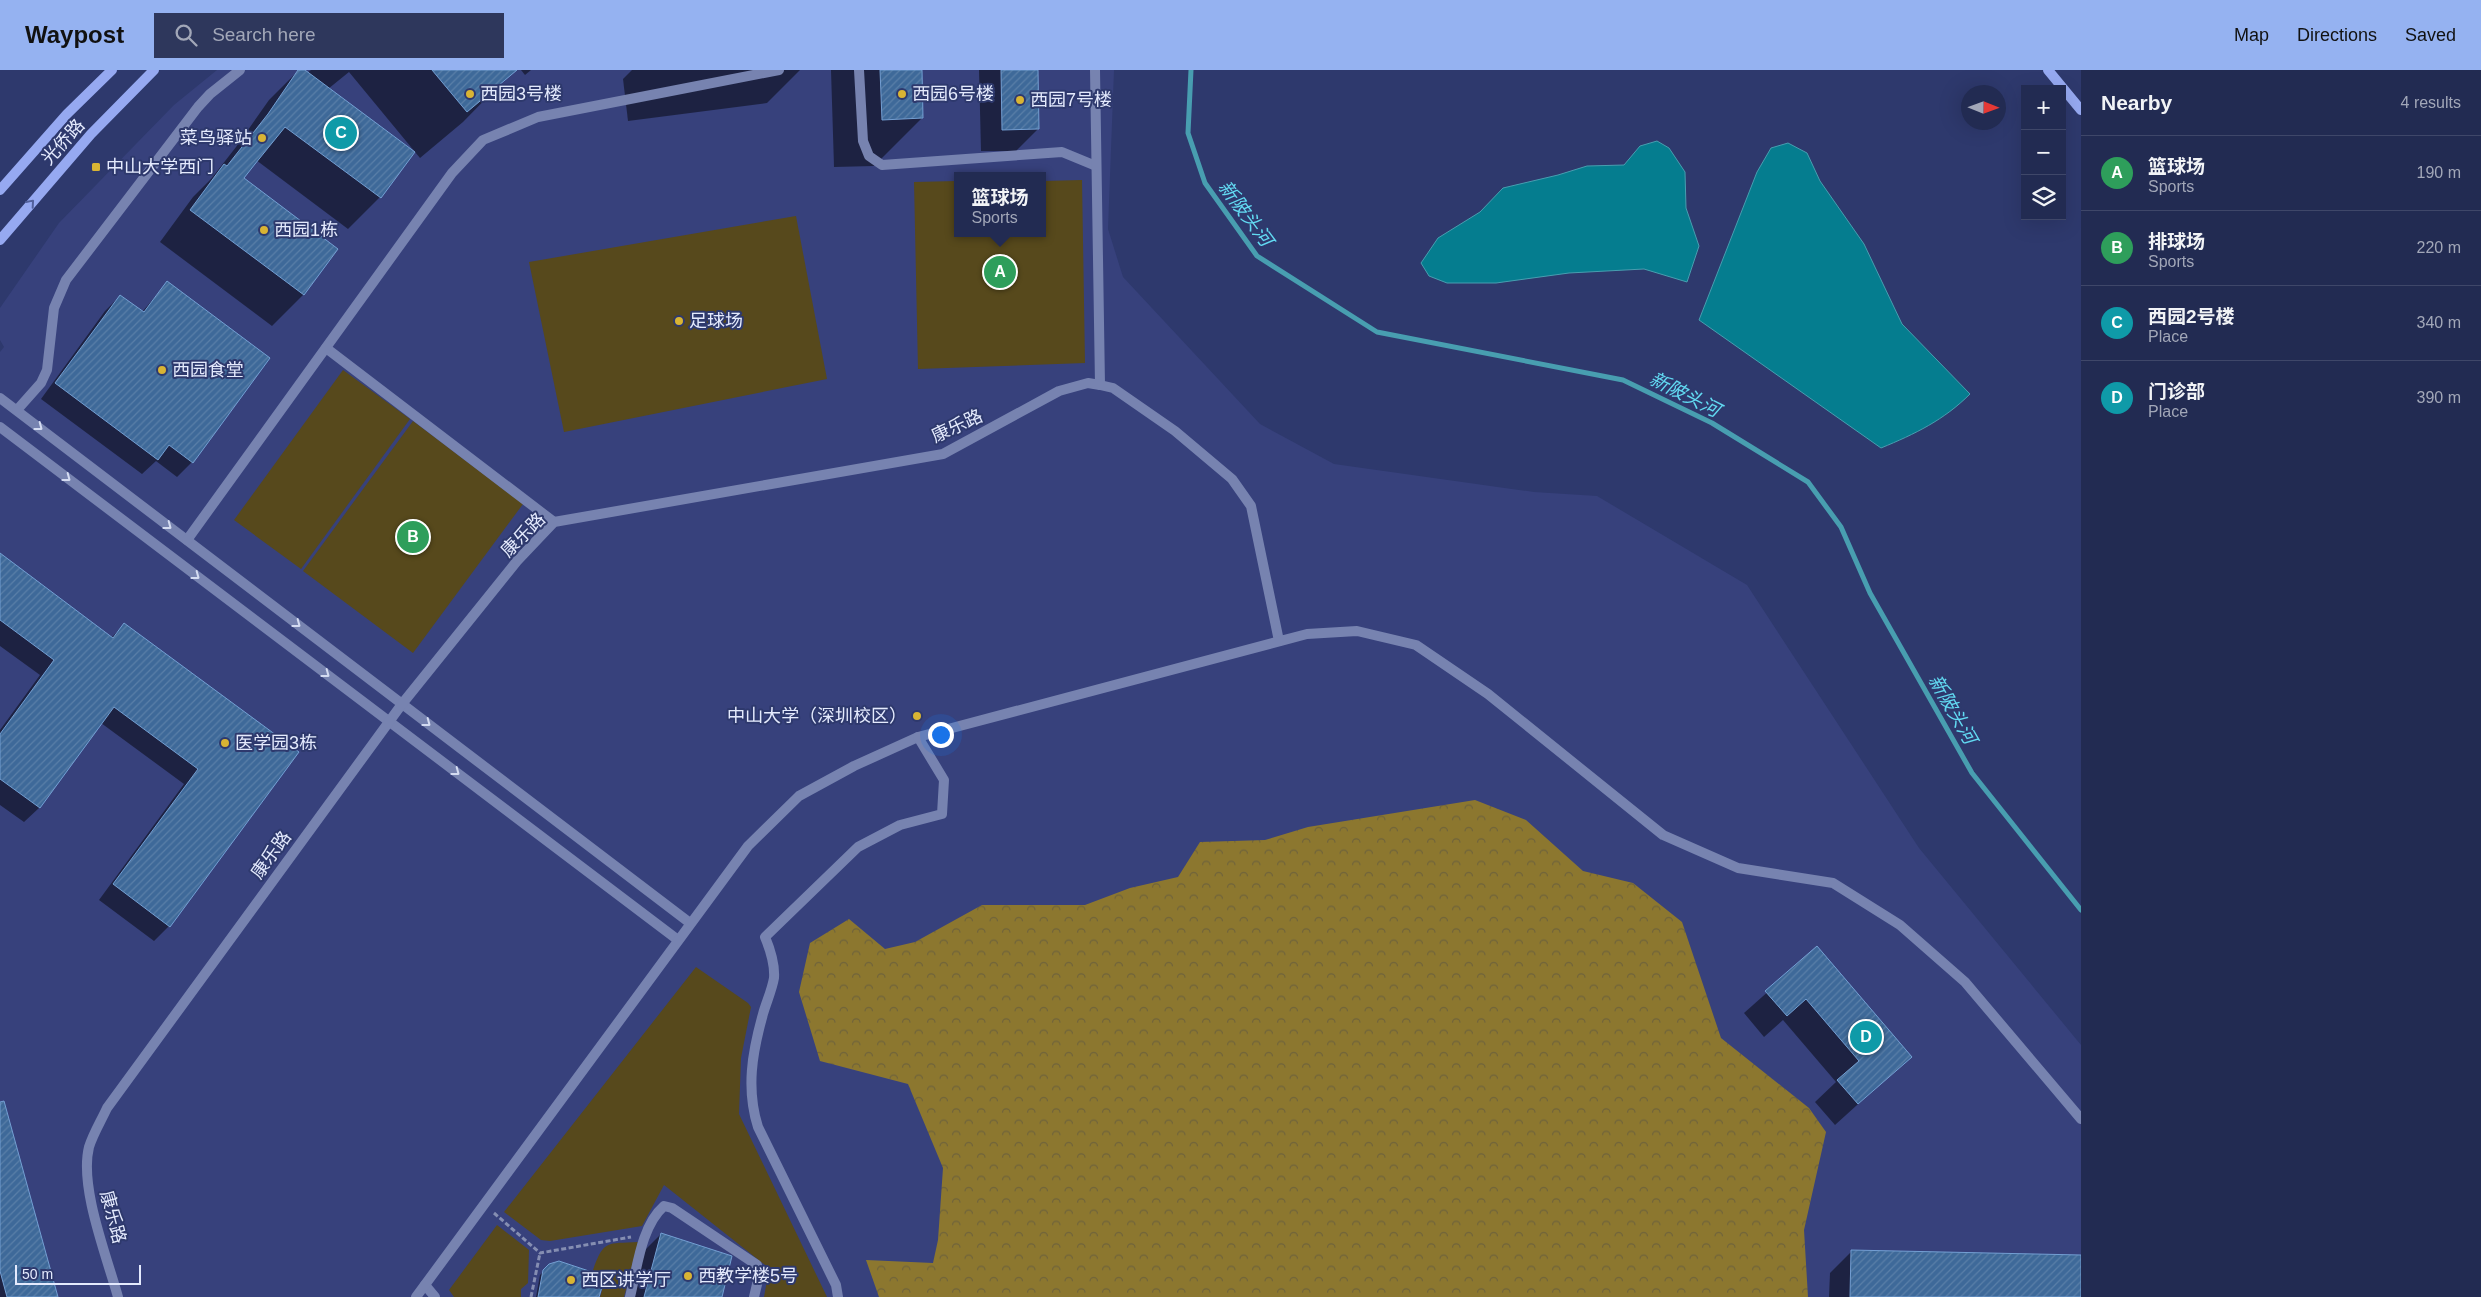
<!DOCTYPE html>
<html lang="en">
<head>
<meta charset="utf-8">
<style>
	body { margin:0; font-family:Arial,"Noto Sans SC",sans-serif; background:#2e375c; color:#f1f3f6 }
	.controls { position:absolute; right:15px; top:15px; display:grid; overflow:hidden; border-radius:0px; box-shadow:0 5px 20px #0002 }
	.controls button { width:45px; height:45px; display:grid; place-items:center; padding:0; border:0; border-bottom:1px solid #3f4769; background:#222b52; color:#f1f3f6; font:25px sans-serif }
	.compass { position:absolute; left:1961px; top:15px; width:45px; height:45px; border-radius:50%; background:#222b52; box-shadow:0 5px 20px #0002; rotate:91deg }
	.scale { position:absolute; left:15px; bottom:12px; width:126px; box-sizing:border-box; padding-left:5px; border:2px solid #e4eafd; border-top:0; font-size:14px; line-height:18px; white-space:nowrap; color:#e4eafd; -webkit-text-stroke:4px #2e396d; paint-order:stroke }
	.you { position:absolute; left:940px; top:664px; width:18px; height:18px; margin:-12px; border:4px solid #fff; border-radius:50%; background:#1a73e8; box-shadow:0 0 0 8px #1a73e833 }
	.badge { display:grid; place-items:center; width:32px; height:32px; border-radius:50%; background:#95b2f1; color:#fff; font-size:16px; font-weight:700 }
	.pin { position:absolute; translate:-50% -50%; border:2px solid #fff; box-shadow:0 1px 5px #0006 }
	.popup { position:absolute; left:954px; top:102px; width:92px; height:65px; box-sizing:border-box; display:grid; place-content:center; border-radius:0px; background:#222b52; filter:drop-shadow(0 1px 4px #0005); font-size:16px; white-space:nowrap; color:#a2a7b8 }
	.popup b { font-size:19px; color:#f1f3f6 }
	.popup::after { content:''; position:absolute; left:50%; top:100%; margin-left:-10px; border:10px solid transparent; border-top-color:#222b52 }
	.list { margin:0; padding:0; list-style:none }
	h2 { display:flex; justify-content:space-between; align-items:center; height:65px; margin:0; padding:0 20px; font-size:21px }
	h2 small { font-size:16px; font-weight:400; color:#a2a7b8 }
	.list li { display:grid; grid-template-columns:32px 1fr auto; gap:15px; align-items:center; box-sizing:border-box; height:75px; padding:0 20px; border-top:1px solid #3f4769 }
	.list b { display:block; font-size:19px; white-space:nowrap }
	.list p { margin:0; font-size:16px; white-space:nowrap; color:#a2a7b8 }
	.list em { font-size:16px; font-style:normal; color:#a2a7b8 }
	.icon { flex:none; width:28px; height:28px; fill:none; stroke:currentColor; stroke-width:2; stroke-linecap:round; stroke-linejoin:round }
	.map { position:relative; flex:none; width:2081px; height:1227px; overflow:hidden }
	header { display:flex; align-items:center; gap:30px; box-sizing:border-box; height:70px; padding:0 25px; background:#95b2f1; color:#111 }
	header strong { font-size:24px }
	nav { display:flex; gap:28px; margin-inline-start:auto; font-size:18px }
	.search { width:350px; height:45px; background:#2e375c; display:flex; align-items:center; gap:12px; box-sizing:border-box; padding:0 18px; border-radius:0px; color:#a2a7b8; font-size:19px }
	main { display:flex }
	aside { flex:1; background:#222b52 }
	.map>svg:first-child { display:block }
	.built { fill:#37417c; fill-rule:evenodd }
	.grass { fill:#57491c }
	.forest { fill:url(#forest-crowns) }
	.water { fill:#057d8f; stroke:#489eb0 }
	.shadow { fill:#0007 }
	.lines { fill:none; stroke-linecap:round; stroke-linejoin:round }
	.stream { stroke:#489eb0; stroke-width:5 }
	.building { fill:url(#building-hatch); stroke:#739fd3 }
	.path { stroke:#858eb2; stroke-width:3; stroke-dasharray:5 2.5; stroke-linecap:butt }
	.lane { stroke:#7783b0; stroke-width:10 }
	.secondary { stroke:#96a9f1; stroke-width:10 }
	.oneway { stroke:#52609b }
	.oneway2 { stroke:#d4dbf1 }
	.poi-dot { fill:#d8b434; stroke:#2e396d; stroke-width:2 }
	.labels { text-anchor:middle; stroke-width:4; stroke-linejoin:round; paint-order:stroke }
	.poi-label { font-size:18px; fill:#e4eafd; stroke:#2e396d; text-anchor:start }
	.street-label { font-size:18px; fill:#e4eafd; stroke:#2e396d }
	.water-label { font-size:19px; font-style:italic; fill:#62daf2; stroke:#2e396d }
</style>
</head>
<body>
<header>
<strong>Waypost</strong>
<div class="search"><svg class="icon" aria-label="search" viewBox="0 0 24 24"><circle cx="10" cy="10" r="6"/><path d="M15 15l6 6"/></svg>Search here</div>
<nav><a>Map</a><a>Directions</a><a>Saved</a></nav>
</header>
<main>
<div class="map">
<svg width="2081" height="1227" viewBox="0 0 2081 1227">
	<defs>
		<pattern id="forest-crowns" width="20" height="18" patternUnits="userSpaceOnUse" patternTransform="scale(1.25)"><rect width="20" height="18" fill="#8c772f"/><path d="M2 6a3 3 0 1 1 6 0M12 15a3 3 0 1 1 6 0" fill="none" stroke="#6f633b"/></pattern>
		<pattern id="building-hatch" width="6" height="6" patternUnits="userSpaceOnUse" patternTransform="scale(1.25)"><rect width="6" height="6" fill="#3e6999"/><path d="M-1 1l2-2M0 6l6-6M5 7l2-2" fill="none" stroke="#5a7fa8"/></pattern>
	</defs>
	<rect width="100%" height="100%" fill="#2e396d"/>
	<path class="built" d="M 217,0 L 1114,0 L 1108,159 L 1123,207 L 1260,354 L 1334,394 L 1534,422 L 1597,426 L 1747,515 L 1919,778 L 2081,975 L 2081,1227 L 0,1227 L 0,282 L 4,277 L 0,270 L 0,238 L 59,153 L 174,35 ZM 958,106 L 1042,106 L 1042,163 L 958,163 Z"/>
	<g class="grass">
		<path d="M 1082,110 L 1085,293 L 918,299 L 914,112 L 957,111 L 958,163 L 1042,163 L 1043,111 Z"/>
		<path d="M 796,146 L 827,309 L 564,362 L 529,192 Z"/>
		<path d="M 343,300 L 410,349 L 301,499 L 234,450 Z"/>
		<path d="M 413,351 L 523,434 L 413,583 L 303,501 Z"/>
		<path d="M 696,897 L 748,933 L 751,937 L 741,988 L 739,1044 L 827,1227 L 764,1227 L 768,1205 L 765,1195 L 664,1115 L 642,1156 L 550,1171 L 541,1170 L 504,1142 Z"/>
		<path d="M 497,1155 L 529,1180 L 528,1213 L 521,1219 L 521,1227 L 454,1227 L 449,1220 Z"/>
		<path d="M 638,1172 L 624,1227 L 600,1227 L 603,1217 L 599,1203 L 593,1200 C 604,1169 607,1174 638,1172 Z"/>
	</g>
	<path class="forest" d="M 1475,730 L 1526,750 L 1583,801 L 1633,813 L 1682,852 L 1721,968 L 1809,1038 L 1826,1062 L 1804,1160 L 1808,1227 L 879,1227 L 866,1190 L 933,1193 L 938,1170 L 943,1098 L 908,1014 L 820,991 L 799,922 L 810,873 L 849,849 L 885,879 L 915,872 L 982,835 L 1085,835 L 1130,818 L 1178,807 L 1200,772 L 1265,770 L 1308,757 Z"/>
	<g class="water">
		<path d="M 1657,71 L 1669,78 L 1685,102 L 1686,138 L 1699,176 L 1687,212 L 1644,199 L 1569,203 L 1496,213 L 1447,213 L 1429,206 L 1421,193 L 1438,168 L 1480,142 L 1503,118 L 1558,105 L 1587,96 L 1624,95 L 1640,76 Z"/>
		<path d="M 1788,73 L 1807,83 L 1820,111 L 1864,174 L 1902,254 L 1970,324 C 1944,350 1915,364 1881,378 L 1699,250 L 1757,102 L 1771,78 Z"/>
	</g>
	<g class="shadow">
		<path d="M 299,0 L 307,3 L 311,0 L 505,0 L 509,5 L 463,52 L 420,88 L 349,2 L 328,19 L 413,82 L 380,127 L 348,159 L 256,90 L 242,109 L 336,179 L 303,225 L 272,256 L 160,172 L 193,127 L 211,109 L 236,77 L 269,30 Z"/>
		<path d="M 521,0 L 531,0 L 525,5 Z"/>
		<path d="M 632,0 L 800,0 L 767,33 L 628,51 L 623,9 Z"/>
		<path d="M 831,0 L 921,0 L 922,48 L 874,96 L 834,97 Z"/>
		<path d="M 979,0 L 1037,0 L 1038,59 L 1016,81 L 981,81 Z"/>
		<path d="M 167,213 L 192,392 L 177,407 L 156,391 L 142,404 L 41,329 L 105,241 L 120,226 L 142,242 Z"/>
		<path d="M 0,485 L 111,568 L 124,555 L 297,683 L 169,856 L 154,871 L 99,830 L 184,714 L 101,653 L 39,738 L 24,752 L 0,735 L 0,660 L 40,605 L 0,576 Z"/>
		<path d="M 1817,878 L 1910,987 L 1835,1055 L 1815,1032 L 1836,1012 L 1783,950 L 1764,967 L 1744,943 Z"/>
		<path d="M 0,1050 L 57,1227 L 0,1227 Z"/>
		<path d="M 661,1164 L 721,1227 L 628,1227 L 639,1186 Z"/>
		<path d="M 1852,1181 L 2081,1186 L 2081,1227 L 1829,1227 L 1830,1203 Z"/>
		<path d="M 550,1195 L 598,1227 L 536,1227 L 540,1205 Z"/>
	</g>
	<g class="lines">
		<path class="stream" d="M 1191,0 L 1188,63 L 1205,113 L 1257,186 L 1377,262 L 1623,310 L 1712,353 L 1808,412 L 1841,457 L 1870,523 L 1972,703 L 2081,840"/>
	</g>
	<g class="building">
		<path d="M 298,0 L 305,0 L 415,82 L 381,128 L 285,57 L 255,94 L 244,108 L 338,179 L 304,225 L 190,140 L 224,94 L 227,96 L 268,44 Z"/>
		<path d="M 432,0 L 517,0 L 467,42 Z"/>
		<path d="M 880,0 L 922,0 L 923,48 L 882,50 Z"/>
		<path d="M 1001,0 L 1038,0 L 1039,59 L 1002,60 Z"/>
		<path d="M 167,211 L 270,288 L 193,393 L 169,375 L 158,390 L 55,313 L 120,225 L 144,242 Z"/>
		<path d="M 0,483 L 113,568 L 124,553 L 299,682 L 170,857 L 113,814 L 198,699 L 114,637 L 40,738 L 0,709 L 0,664 L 54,590 L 0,550 Z"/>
		<path d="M 1817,876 L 1912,987 L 1858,1034 L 1837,1010 L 1859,991 L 1806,929 L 1787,946 L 1765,921 Z"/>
		<path d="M 4,1031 L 58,1227 L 7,1227 L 0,1201 L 0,1032 Z"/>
		<path d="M 661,1163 L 732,1186 L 722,1227 L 644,1227 Z"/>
		<path d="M 1851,1180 L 2081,1185 L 2081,1227 L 1850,1227 Z"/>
		<path d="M 559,1191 L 598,1204 L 602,1217 L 599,1227 L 538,1227 L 543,1200 L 549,1194 Z"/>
	</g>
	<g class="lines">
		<g class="path">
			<path d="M 494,1143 L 540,1183 L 631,1167"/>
			<path d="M 531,1227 L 540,1183"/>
		</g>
		<g class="lane">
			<path d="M 859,0 L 863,71 L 869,86 L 882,95 L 1062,82 L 1096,96"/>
			<path d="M 1095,0 L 1100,315"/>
			<path d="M 326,278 L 554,452"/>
			<path d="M 0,328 L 690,853"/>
			<path d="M 17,340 L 41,313 L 47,300 L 54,238 L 66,210 L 198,37 L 210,24 L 240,0"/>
			<path d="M 0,357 L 678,870"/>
			<path d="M 187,470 L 452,103 L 483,70 L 538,47 L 779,0"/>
			<path d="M 425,1215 L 435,1227"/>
			<path d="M 118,1227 C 107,1187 79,1117 89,1077 C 93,1064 101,1051 107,1038 L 402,634 L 517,491 L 554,452 L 943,384 L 1059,321 L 1088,313 L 1100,315 L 1113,318 L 1175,361 L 1232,409 L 1251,436 L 1279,571"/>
			<path d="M 416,1227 L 748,776 L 799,726 L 854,696 L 918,667 L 1307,564 L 1357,561 L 1416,575 L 1488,624 L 1663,765 L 1738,798 L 1833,813 L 1900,855 L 1965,912 L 2081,1049"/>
			<path d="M 630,1227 C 637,1199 641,1156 664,1136 L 672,1138 L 757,1195 L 759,1206 L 754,1227"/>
			<path d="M 838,1227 L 836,1215 L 758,1057 C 746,1019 752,983 763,944 C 766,933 772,920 774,908 C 775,894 770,879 765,867 L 858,777 L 900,755 L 942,744 L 944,710 L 918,667"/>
		</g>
		<g class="secondary">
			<path d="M 2048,0 L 2081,40"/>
			<path d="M 0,120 L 67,44 L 112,0"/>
			<path d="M 0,170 L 91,64 L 154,0"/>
		</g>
	</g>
	<defs><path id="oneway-chevron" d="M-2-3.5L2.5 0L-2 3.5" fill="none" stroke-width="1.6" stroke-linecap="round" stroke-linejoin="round" transform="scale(1.25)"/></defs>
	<use class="oneway" href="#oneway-chevron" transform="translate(31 133) rotate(-49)"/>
	<g class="oneway2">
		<use href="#oneway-chevron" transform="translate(39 357) rotate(37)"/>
		<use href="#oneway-chevron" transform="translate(67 408) rotate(37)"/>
		<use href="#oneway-chevron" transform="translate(168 456) rotate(37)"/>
		<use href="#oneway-chevron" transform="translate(196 506) rotate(37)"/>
		<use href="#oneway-chevron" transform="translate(297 554) rotate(37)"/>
		<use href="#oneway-chevron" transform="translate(326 604) rotate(37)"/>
		<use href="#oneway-chevron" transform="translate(427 653) rotate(37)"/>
		<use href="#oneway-chevron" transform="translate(456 702) rotate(37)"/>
	</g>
	<g class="poi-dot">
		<circle cx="470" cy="24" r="5"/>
		<circle cx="902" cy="24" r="5"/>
		<circle cx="1020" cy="30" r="5"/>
		<circle cx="262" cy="68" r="5"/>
		<rect x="91" y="92" width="10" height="10" rx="2.5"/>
		<circle cx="264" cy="160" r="5"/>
		<circle cx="679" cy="251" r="5"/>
		<circle cx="162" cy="300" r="5"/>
		<circle cx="917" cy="646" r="5"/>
		<circle cx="225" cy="673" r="5"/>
		<circle cx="688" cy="1206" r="5"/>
		<circle cx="571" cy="1210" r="5"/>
	</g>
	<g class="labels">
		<g class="poi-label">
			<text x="480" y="30">西园3号楼</text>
			<text x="912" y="30">西园6号楼</text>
			<text x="1030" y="36">西园7号楼</text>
			<text x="252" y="74" text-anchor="end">菜鸟驿站</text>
			<text x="106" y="103">中山大学西门</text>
			<text x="274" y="166">西园1栋</text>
			<text x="689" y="257">足球场</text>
			<text x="172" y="306">西园食堂</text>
			<text x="907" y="652" text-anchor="end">中山大学（深圳校区）</text>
			<text x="235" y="679">医学园3栋</text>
			<text x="698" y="1212">西教学楼5号</text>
			<text x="581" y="1216">西区讲学厅</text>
		</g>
		<g class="street-label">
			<text transform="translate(63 72) rotate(-48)" y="6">光侨路</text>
			<text transform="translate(957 356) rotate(-25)" y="6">康乐路</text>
			<text transform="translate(523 465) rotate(-45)" y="6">康乐路</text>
			<text transform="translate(271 785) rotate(-54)" y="6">康乐路</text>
			<text transform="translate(113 1147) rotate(75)" y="6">康乐路</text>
		</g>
		<g class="water-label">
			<text transform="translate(1246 143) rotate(53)" y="7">新陂头河</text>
			<text transform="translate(1685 324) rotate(27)" y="7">新陂头河</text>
			<text transform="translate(1953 639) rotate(60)" y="7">新陂头河</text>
		</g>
	</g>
</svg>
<div class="controls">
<button>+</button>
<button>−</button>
<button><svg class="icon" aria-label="layers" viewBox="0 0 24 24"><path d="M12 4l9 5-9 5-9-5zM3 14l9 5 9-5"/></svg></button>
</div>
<svg class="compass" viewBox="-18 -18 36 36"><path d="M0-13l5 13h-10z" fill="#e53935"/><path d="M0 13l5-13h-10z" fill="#a2a7b8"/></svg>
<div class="scale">50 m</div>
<div class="you"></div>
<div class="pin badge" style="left:1000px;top:202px;background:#2e9e5b">A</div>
<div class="popup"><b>篮球场</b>Sports</div>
<div class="pin badge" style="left:413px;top:467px;background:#2e9e5b">B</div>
<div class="pin badge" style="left:341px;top:63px;background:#0f9aa8">C</div>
<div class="pin badge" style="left:1866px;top:967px;background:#0f9aa8">D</div>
</div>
<aside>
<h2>Nearby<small>4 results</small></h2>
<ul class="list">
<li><span class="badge" style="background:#2e9e5b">A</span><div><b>篮球场</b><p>Sports</p></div><em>190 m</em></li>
<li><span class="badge" style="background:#2e9e5b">B</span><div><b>排球场</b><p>Sports</p></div><em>220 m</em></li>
<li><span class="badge" style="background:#0f9aa8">C</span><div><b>西园2号楼</b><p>Place</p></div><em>340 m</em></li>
<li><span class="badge" style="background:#0f9aa8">D</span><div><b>门诊部</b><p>Place</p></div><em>390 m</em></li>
</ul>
</aside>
</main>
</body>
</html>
